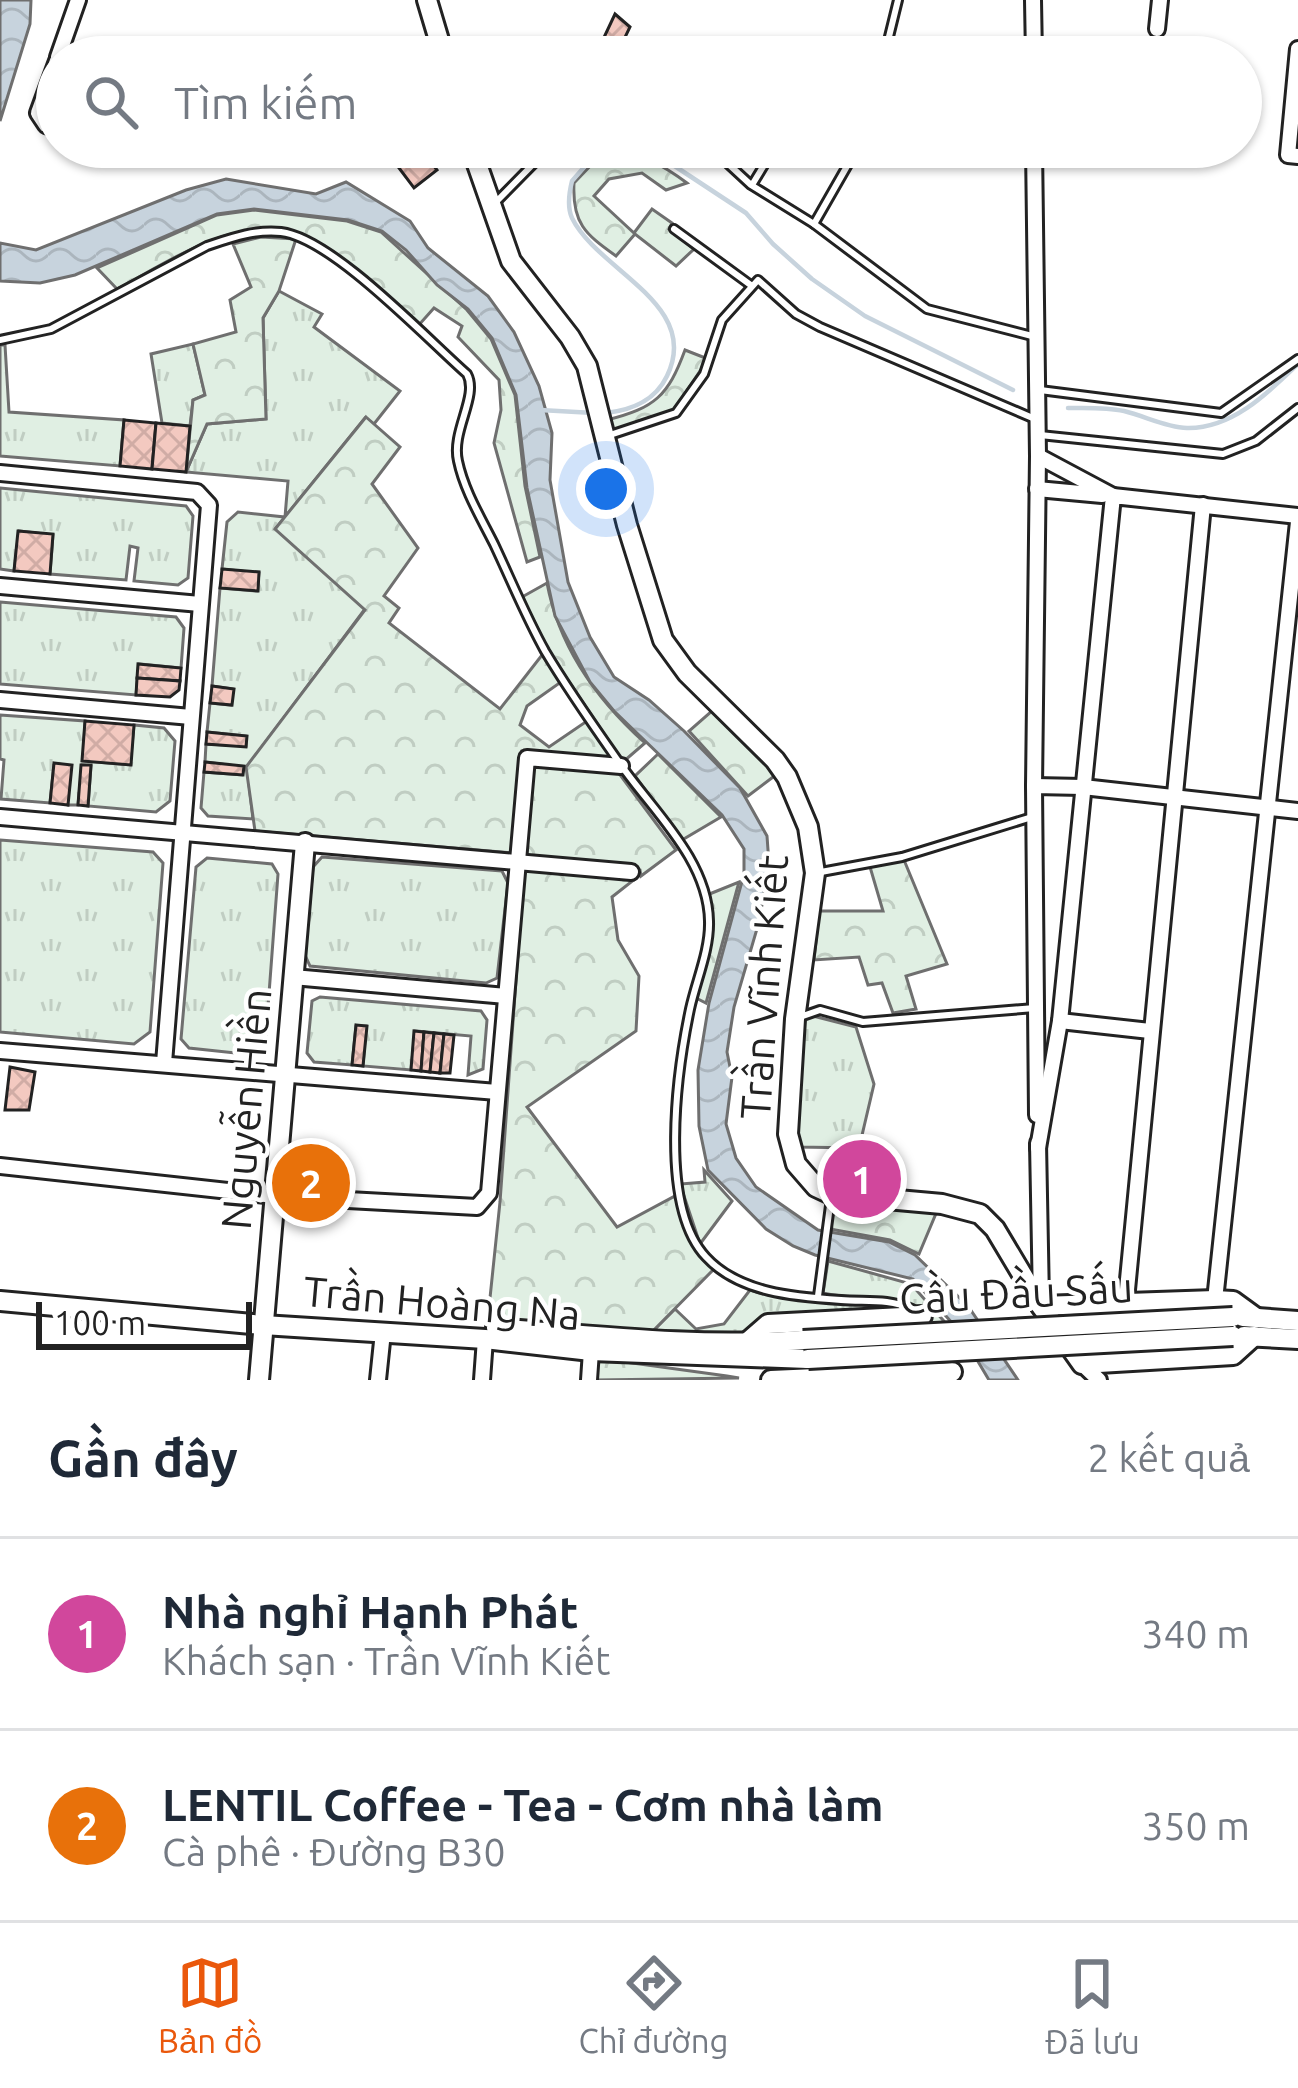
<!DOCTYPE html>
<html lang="vi">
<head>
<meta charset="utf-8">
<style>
	body { margin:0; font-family:Ubuntu,sans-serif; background:#f2f2f3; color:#1f2937 }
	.scale { position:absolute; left:36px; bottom:30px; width:216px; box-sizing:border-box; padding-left:12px; border:6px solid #222; border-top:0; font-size:33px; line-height:42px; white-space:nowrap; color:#222; -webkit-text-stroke:9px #fff; paint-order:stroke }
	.you { position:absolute; left:606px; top:489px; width:42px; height:42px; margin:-30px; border:9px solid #fff; border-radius:50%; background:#1a73e8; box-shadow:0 0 0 18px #1a73e833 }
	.badge { display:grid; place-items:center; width:78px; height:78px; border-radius:50%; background:#ea580c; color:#fff; font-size:39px; font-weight:700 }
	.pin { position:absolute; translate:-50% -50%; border:6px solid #fff; box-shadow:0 3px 12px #0006 }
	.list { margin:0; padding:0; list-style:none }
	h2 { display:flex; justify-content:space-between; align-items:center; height:156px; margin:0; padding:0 48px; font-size:51px }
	h2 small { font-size:39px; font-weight:400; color:#747a83 }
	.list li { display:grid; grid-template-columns:78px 1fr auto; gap:36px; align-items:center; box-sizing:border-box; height:192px; padding:0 48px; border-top:3px solid #e0e1e3 }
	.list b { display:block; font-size:45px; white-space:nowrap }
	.list p { margin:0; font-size:39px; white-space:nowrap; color:#747a83 }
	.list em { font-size:39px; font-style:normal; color:#747a83 }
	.icon { flex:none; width:66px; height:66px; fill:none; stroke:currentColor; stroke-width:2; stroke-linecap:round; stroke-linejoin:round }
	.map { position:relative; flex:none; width:1298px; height:1380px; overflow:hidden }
	.search { position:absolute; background:#fff; box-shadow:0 3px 9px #0004; left:36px; right:36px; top:36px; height:132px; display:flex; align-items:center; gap:30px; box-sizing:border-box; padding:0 42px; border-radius:66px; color:#747a83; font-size:45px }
	.sheet { height:540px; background:#fff }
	nav { display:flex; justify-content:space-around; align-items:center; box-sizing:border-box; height:168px; border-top:3px solid #e0e1e3; background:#fff; font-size:33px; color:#747a83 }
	nav a { display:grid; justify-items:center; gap:6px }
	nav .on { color:#ea580c }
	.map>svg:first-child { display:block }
	.grass { fill:url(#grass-tufts); stroke:#6f6f6f; stroke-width:3 }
	.forest { fill:url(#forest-crowns); stroke:#6f6f6f; stroke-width:3 }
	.water { fill:url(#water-waves); stroke:#6f6f6f; stroke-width:3 }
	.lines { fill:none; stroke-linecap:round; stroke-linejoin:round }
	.stream { stroke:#c7d3dd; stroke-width:4.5 }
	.building { fill:url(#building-cross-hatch); stroke:#222; stroke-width:3 }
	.lane-casing { stroke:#222; stroke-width:12 }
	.street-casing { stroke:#222; stroke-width:20 }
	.secondary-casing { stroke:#222; stroke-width:24 }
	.lane { stroke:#fff; stroke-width:6 }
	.street { stroke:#fff; stroke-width:14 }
	.secondary { stroke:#fff; stroke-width:18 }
	.secondary-bridge-casing { stroke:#222; stroke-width:24; stroke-linecap:butt }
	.secondary-bridge { stroke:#fff; stroke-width:18 }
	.labels { text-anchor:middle; stroke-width:9; stroke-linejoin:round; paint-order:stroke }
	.street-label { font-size:42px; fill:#222; stroke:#fff }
</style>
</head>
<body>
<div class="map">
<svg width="1298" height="1380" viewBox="0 0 1298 1380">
	<defs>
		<pattern id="grass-tufts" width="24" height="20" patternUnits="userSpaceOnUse" patternTransform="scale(3)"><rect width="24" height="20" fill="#e0efe3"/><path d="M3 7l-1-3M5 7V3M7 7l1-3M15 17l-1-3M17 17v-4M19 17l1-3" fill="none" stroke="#c0cdc2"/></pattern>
		<pattern id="forest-crowns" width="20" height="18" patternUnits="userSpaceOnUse" patternTransform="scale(3)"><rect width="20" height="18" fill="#e0efe3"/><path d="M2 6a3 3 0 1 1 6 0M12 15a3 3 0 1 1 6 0" fill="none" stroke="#c0cdc2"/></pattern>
		<pattern id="water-waves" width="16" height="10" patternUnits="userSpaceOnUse" patternTransform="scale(3)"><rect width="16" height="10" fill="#c7d3dd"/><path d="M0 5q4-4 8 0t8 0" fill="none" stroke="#abb5bd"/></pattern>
		<pattern id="building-cross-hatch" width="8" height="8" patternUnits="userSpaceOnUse" patternTransform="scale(3)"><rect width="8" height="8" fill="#f3c9c0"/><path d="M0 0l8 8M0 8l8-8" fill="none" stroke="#d0aca5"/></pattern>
	</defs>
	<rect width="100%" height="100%" fill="#fff"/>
	<g class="grass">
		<path d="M 279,291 L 322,314 L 314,327 L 400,391 L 374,424 L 365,418 L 276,528 L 365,609 L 247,767 L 253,819 L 208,816 L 201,808 L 204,772 L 242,775 L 244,767 L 205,762 L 206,744 L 246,746 L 246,736 L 207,732 L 210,703 L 231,705 L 233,689 L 212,686 L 220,588 L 257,591 L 259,573 L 222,569 L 227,522 L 238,512 L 285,517 L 288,481 L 186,472 L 207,424 L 266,419 L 263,318 Z"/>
		<path d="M 193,344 L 205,395 L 193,400 L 190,426 L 162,423 L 151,354 Z"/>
		<path d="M 0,345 L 5,345 L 9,412 L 124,420 L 120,466 L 0,456 Z"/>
		<path d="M 0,488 L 186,506 L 193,516 L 188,578 L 178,585 L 134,581 L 138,548 L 130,546 L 126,580 L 50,574 L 53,535 L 19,531 L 14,571 L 0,569 Z"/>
		<path d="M 0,602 L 176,617 L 184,628 L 181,668 L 139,664 L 136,695 L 0,684 Z"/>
		<path d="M 0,715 L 85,721 L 83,761 L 130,765 L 134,725 L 164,728 L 175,741 L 170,801 L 156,812 L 88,806 L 91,766 L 82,765 L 78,805 L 68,805 L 54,764 L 50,803 L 1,799 L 4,760 L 0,759 Z"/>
		<path d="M 0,840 L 153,852 L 163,863 L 150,1032 L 134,1044 L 0,1032 Z"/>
		<path d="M 322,857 L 502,871 L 508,883 L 497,978 L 486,983 L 310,966 L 305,955 L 313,867 Z"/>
		<path d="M 207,858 L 272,864 L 278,874 L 265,1047 L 254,1055 L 189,1048 L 181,1039 L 196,867 Z"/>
		<path d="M 320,997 L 481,1011 L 487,1020 L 483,1069 L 468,1075 L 471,1036 L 415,1031 L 411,1070 L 363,1066 L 366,1026 L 356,1026 L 352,1065 L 314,1062 L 307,1053 L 312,1001 Z"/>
		<path d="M 813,1016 L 856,1027 L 874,1084 L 859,1148 L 798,1147 L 800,1021 Z"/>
		<path d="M 704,1170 L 732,1201 L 700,1244 L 680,1184 L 705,1182 Z"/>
		<path d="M 828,1261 L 911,1284 L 966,1346 L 946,1347 C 913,1283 881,1306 823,1293 Z"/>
		<path d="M 750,1290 C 799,1306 852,1300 903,1310 L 842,1333 L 647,1337 L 675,1309 L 696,1329 L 724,1324 Z"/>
	</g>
	<g class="forest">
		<path d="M 616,153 C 646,155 664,166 687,183 L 666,190 L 642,173 L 609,179 L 594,196 L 634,233 L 652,209 L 672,223 L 669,229 L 694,249 L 676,266 L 635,234 L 616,256 C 585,234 572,223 574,183 L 595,161 Z"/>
		<path d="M 254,210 L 347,221 L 381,232 L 467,310 L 491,339 L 515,395 L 525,486 L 540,557 L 527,562 L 494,443 L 501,410 L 499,380 L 458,337 L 462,326 L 434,308 L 418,326 C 386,298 354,262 317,242 C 250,204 176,258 117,289 L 97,268 L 217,215 Z"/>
		<path d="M 261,237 L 296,239 L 279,291 L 263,318 L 266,419 L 207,424 L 186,472 L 193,400 L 205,395 L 193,344 L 236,332 L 230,300 L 251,287 L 233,244 Z"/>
		<path d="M 685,350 L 708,359 L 674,410 L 608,432 L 607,420 C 655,408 668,396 685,350 Z"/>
		<path d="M 366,417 L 400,447 L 372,484 L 418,548 L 384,596 L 399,608 L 389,623 L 500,709 L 542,655 L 561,682 L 527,706 L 520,725 L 549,747 L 587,721 L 612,758 L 522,751 L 512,853 L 255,831 L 246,767 L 365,610 L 275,529 Z"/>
		<path d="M 547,583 C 559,647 597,700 645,743 L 623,762 L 549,652 L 522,597 Z"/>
		<path d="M 713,710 L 777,774 L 748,796 L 689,731 Z"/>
		<path d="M 658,754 L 721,817 L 682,840 L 635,776 Z"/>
		<path d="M 532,764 L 618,772 L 676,850 L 641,876 L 640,870 L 526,856 Z"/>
		<path d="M 904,860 L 947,964 L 906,976 L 916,1009 L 893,1013 L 882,983 L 868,985 L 859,957 L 814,960 L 819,911 L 883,911 L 870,867 Z"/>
		<path d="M 524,869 L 635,879 L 612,897 L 618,940 L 639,976 L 636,1031 L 527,1107 L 617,1227 L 675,1196 C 684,1224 690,1250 714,1269 L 647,1337 L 488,1317 L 500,1202 Z"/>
		<path d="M 739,882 L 706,1003 L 696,998 C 704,963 717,930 707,895 Z"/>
		<path d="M 834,1204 L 937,1211 L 919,1254 L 890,1240 L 830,1229 Z"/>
		<path d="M 596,1358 L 727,1376 L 739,1378 L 595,1380 Z"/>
	</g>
	<g class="water">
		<path d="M 0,0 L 31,0 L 30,24 L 0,121 Z"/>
		<path d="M 226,179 L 316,194 L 346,182 L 410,221 L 428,248 L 488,296 L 514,332 L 539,386 L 552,433 L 550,480 L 568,582 L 590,637 L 614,677 L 649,700 L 684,731 L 740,788 L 767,836 L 769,864 L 759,922 L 734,1007 L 727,1052 L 732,1077 L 726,1124 L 736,1158 L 756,1187 L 818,1230 L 889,1242 L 915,1255 L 968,1306 L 1018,1380 L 989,1380 L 961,1333 L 913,1279 L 815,1255 L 793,1246 L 766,1229 L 708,1170 L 699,1126 L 698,1070 L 709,1003 L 744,874 L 744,849 L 722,815 L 614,711 L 590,682 L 555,616 L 527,488 L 516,395 L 492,338 L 468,309 L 437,285 L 406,250 L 382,231 L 348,220 L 254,209 L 217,214 L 75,275 L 40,283 L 0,281 L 0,243 L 36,250 L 186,190 Z"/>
	</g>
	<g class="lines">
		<g class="stream">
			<path d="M 1068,408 C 1086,408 1106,407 1124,411 C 1145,416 1165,427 1187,428 C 1232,429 1268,393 1298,364"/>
			<path d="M 540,410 L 594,413"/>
			<path d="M 606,413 C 632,410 655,401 667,376 C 702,304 598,271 572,218 C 567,207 569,193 572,181 L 593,157 L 616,149 L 641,150 L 667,161 L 746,213 L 773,244 L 812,279 L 865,316 L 1013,390"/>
		</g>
	</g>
	<g class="building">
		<path d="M 615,14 L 630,27 L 616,56 L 599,48 Z"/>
		<path d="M 422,150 L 437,170 L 414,188 L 399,168 Z"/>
		<path d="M 124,420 L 156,423 L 152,469 L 120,466 Z"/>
		<path d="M 156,423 L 190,426 L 186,472 L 152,469 Z"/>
		<path d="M 18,531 L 53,534 L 50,574 L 14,571 Z"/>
		<path d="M 222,569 L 259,572 L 258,591 L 220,588 Z"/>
		<path d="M 138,664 L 181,668 L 180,681 L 137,678 Z"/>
		<path d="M 137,678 L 180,681 L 179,690 L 170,697 L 136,695 Z"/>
		<path d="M 212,686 L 234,689 L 232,705 L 210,703 Z"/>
		<path d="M 85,721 L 134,725 L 131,765 L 82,761 Z"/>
		<path d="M 207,732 L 247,736 L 246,747 L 206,744 Z"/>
		<path d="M 205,762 L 244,766 L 243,775 L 204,772 Z"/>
		<path d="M 54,763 L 72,765 L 68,805 L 50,803 Z"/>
		<path d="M 81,765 L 91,765 L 88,806 L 78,805 Z"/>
		<path d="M 356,1025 L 367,1026 L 363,1066 L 352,1065 Z"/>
		<path d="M 414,1031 L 424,1032 L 421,1071 L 411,1070 Z"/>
		<path d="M 424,1032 L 434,1033 L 430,1072 L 421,1071 Z"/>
		<path d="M 434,1033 L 444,1034 L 440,1073 L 430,1072 Z"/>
		<path d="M 444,1034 L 454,1035 L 450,1073 L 440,1073 Z"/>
		<path d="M 10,1067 L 35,1072 L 29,1110 L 5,1110 Z"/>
		<path d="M 291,1163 L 333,1165 L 331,1178 L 289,1174 Z"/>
		<path d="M 293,1174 L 331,1178 L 329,1192 L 292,1189 Z"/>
	</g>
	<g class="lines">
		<g class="lane-casing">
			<g id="lane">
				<path d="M 65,51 L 91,57"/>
				<path d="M 884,57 L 898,0"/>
				<path d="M 710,147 L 751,185 L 814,224 L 927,309 L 1032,336"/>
				<path d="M 168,149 L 168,147"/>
				<path d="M 752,185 L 775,147"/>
				<path d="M 494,204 L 550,147"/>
				<path d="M 814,224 L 858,147"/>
				<path d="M 674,229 L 752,286"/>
				<path d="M 0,340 L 51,329 L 207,246 C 231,238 256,229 281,232 C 332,238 425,337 467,374 C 479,396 451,431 458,461 C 464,490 481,518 494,544 C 511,580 526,617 545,651 C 568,690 595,728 621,765 C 653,811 708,860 709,921 C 710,950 696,981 690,1009 C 677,1071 658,1206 706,1257 C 739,1293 795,1297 841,1300 C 866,1302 888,1298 912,1309"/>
				<path d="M 1040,390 L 1221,413 L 1298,359"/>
				<path d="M 1040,435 L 1223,454 L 1256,441 L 1298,408"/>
				<path d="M 607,436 L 676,413 L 704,374 L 722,320 L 758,280 L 796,314 L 820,327 L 1035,419"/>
				<path d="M 821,872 L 902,857 L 1032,817"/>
				<path d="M 797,1018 L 820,1010 L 863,1022 L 1035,1008"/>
				<path d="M 818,1296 L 831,1198"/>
			</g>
		</g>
		<g class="street-casing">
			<g id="street">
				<path d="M 1033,0 L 1034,57"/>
				<path d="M 1157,29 L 1160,0"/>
				<path d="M 1298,49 L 1288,155 L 1298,156"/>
				<path d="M 58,57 L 78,0"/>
				<path d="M 57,61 L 38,113 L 46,125 L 57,129"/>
				<path d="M 111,147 L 139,156"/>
				<path d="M 1038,456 L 1113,496"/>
				<path d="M 0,473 L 197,492 L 209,505 L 164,1063"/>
				<path d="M 1037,489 L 1102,495"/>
				<path d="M 0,586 L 200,604"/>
				<path d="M 0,700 L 191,717"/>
				<path d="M 1034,786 L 1038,456 L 1034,147"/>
				<path d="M 0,817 L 631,872"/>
				<path d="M 293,977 L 506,996"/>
				<path d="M 1060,1021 L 1150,1031"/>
				<path d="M 0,1051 L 497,1092"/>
				<path d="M 1037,1115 L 1034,786 L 1083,787 L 1298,811"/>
				<path d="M 1038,1143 L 1041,1301"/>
				<path d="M 1038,1148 L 1060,1021 L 1113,496 L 1298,516"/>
				<path d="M 0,1166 L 274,1196 L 477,1207 L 489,1193 L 527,758 L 621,766"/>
				<path d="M 1126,1300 L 1203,505"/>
				<path d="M 1215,1300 L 1298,522"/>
				<path d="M 1082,1364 L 1099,1380"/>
				<path d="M 378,1380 L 383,1332"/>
				<path d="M 482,1380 L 485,1339"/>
				<path d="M 589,1380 L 591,1351"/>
			</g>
		</g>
		<g class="secondary-casing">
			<g id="secondary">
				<path d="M 427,0 L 444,57"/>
				<path d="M 471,147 L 511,261 L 570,337 L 587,366 L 627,525 L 663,640 L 687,673 L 775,760 L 787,777 L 808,827 L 815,873 L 795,1019 L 788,1134 L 796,1164 L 816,1187 L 831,1194 L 942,1204 L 980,1214 L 995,1229 L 1041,1306 L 1082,1364 L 1233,1355 L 1254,1336"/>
				<path d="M 0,1301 L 263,1325 L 485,1339 L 591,1351 L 808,1359"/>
				<path d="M 1041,1306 L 1215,1300 L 1233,1301 L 1255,1317"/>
				<path d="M 1243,1317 L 1298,1321"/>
				<path d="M 496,1328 C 599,1336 700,1348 803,1340"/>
				<path d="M 1244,1336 L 1298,1339"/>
				<path d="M 745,1344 L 768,1324 L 922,1316"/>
				<path d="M 259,1380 L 305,843"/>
				<path d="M 771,1380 L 952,1372"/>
			</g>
		</g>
		<use href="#lane" class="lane"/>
		<use href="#street" class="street"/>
		<use href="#secondary" class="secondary"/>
		<g class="secondary-bridge-casing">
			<g id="secondary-bridge">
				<path d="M 803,1340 L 1233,1317"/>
				<path d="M 808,1359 L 1233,1336"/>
			</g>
		</g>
		<use href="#secondary-bridge" class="secondary-bridge"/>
	</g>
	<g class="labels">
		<g class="street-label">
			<text transform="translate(764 987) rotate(-86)" y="15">Trần Vĩnh Kiết</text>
			<text transform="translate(246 1109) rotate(-85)" y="15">Nguyễn Hiền</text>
			<text transform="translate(1016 1293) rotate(-3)" y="15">Cầu Đầu Sấu</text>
			<text transform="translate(442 1303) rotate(5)" y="15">Trần Hoàng Na</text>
		</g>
	</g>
</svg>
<div class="scale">100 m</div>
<div class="you"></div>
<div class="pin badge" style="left:862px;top:1179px;background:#d1479c">1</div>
<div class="pin badge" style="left:311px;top:1183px;background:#e8710a">2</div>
<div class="search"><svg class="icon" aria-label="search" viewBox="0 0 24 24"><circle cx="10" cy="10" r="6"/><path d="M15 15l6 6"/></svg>Tìm kiếm</div>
</div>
<section class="sheet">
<h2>Gần đây<small>2 kết quả</small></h2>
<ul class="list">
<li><span class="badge" style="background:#d1479c">1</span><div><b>Nhà nghỉ Hạnh Phát</b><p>Khách sạn · Trần Vĩnh Kiết</p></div><em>340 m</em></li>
<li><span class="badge" style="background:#e8710a">2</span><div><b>LENTIL Coffee - Tea - Cơm nhà làm</b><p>Cà phê · Đường B30</p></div><em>350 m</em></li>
</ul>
</section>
<nav>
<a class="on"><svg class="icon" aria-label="map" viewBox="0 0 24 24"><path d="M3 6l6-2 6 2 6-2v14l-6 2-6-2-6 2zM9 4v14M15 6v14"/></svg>Bản đồ</a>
<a><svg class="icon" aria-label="directions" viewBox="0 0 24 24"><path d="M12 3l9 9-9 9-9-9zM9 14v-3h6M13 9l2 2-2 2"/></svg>Chỉ đường</a>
<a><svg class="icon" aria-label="saved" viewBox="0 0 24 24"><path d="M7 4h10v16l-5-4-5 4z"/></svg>Đã lưu</a>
</nav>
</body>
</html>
